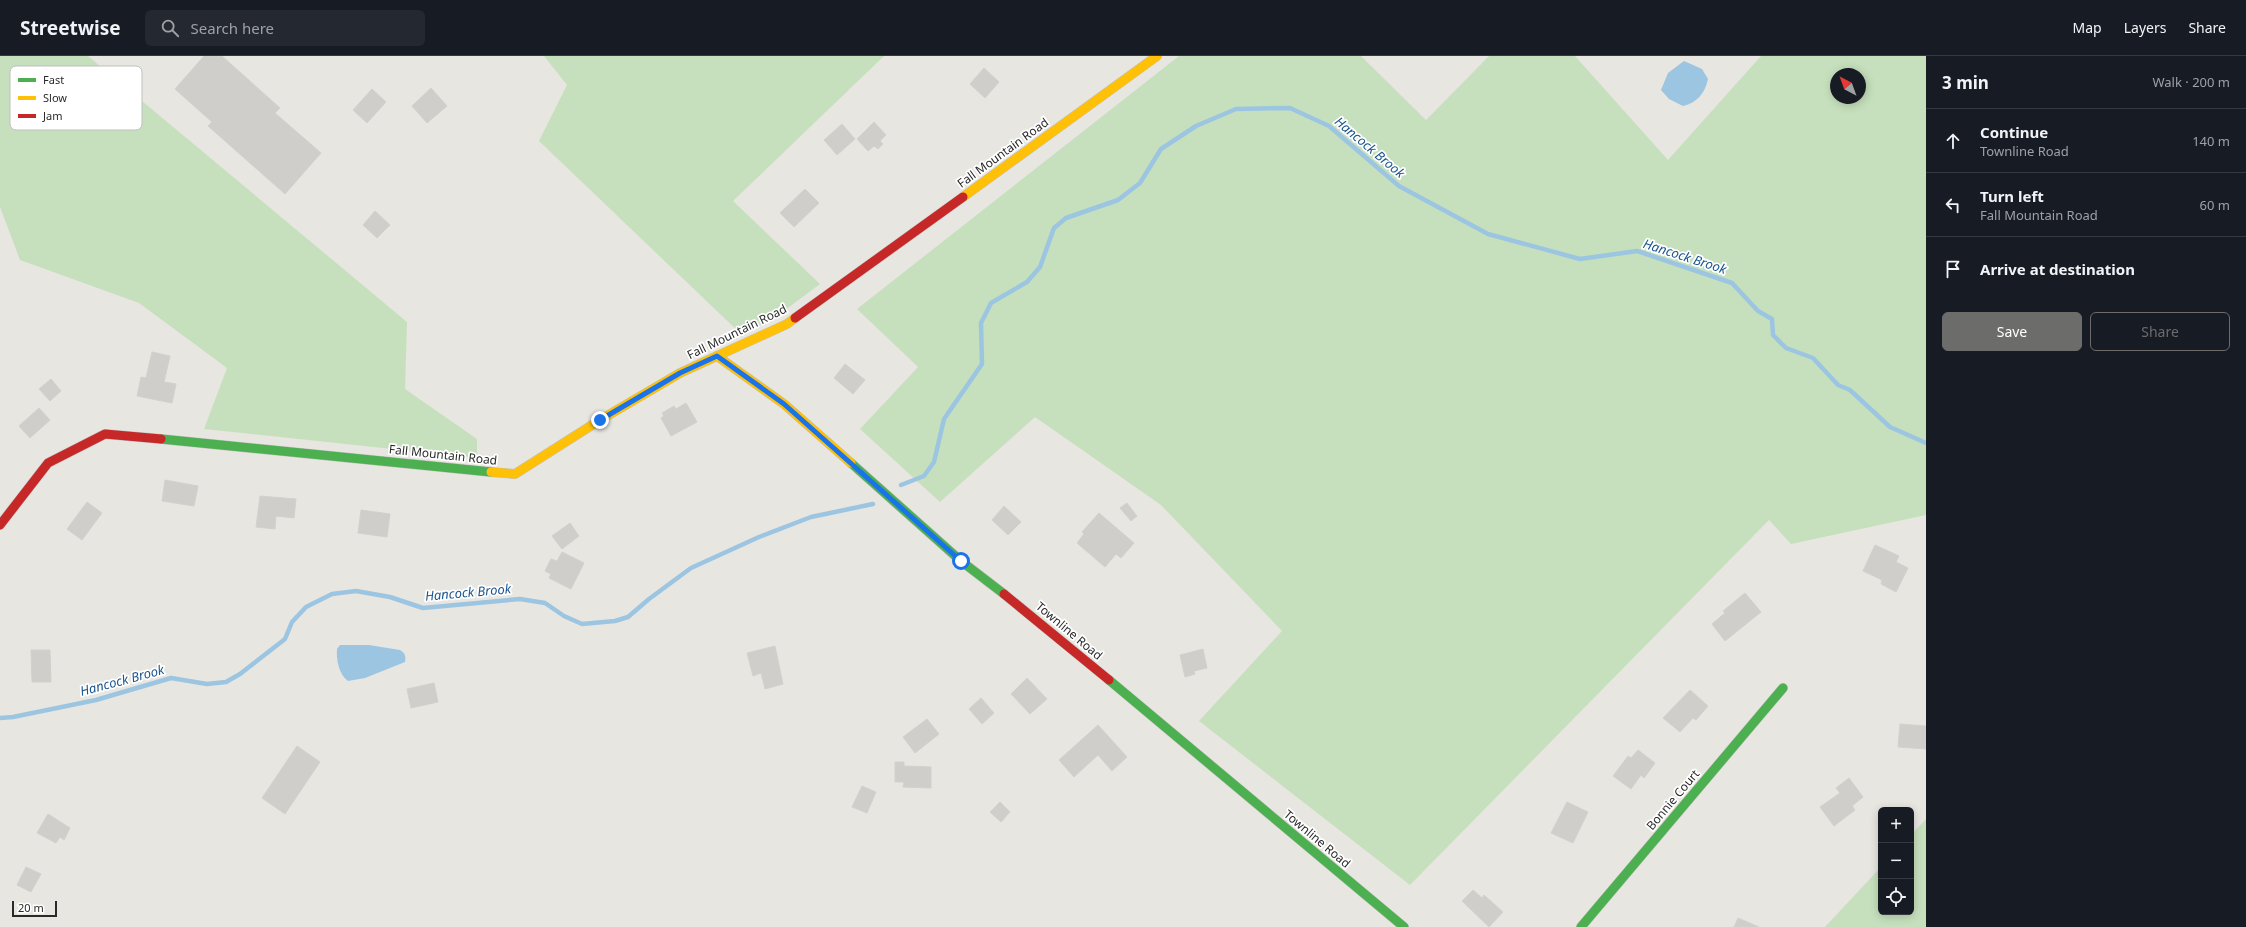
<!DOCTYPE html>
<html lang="en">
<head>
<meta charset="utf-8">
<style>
	body { margin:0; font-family:"Noto Sans",sans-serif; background:#242831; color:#f1f3f6 }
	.controls { position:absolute; right:12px; bottom:12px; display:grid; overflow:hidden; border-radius:6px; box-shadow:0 2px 10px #0003 }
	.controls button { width:36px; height:36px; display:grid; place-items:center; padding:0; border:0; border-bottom:1px solid #363941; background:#171b24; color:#f1f3f6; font:20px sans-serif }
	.compass { position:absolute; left:1830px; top:12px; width:36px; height:36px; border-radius:50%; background:#171b24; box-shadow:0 2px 10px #0003; rotate:319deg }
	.scale { position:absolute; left:12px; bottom:10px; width:45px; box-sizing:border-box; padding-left:4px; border:2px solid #2a2a2a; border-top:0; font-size:11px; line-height:14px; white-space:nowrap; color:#2a2a2a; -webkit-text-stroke:3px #fff; paint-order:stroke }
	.stop { position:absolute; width:12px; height:12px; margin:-9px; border:3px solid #1a73e8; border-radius:50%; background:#fff }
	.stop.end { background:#1a73e8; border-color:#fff; box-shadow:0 1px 4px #0008 }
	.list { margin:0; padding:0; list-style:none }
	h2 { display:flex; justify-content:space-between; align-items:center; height:52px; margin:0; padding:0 16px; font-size:17px }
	h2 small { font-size:13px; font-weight:400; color:#9ea1a6 }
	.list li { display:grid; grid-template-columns:26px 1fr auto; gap:12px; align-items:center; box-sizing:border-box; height:64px; padding:0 16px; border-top:1px solid #363941 }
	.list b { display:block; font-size:15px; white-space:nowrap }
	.list p { margin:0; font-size:13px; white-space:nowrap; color:#9ea1a6 }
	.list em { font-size:13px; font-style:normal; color:#9ea1a6 }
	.actions { display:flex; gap:8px; padding:12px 16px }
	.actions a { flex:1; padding:9px 0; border:1px solid #6c6c6a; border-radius:6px; text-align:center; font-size:14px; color:#6c6c6a }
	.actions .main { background:#6c6c6a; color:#fff }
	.icon { flex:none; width:22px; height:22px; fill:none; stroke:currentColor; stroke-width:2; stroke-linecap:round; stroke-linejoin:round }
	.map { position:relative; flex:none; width:1926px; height:871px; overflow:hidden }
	header { display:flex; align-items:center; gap:24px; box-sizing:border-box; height:56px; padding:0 20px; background:#171b24; border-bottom:1px solid #363941 }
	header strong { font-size:19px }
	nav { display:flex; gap:22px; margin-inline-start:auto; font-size:14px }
	.search { width:280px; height:36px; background:#242831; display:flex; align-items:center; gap:10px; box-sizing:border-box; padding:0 14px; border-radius:6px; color:#9ea1a6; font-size:15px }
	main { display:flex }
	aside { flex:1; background:#171b24 }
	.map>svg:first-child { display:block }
	.green { fill:#c6e0bd; fill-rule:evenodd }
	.water { fill:#9cc5e2 }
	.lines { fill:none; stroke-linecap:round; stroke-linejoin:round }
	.stream { stroke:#9cc5e2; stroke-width:4.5 }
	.building { fill:#cfceca; stroke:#d3d1cd }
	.fast-casing { stroke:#c2c1c0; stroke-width:10 }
	.slow-casing { stroke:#c2c1c0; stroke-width:10 }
	.jam-casing { stroke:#c2c1c0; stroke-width:10 }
	.fast { stroke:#4caf50; stroke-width:9 }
	.slow { stroke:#ffc107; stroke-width:9 }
	.jam { stroke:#c62828; stroke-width:9 }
	.route { stroke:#1a73e8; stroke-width:5 }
	.labels { text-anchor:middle; stroke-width:3.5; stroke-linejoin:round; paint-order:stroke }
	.street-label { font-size:12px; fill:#2a2a2a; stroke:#fff }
	.water-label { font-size:13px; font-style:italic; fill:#1b558e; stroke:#fff }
	.key { fill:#fff; stroke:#bfbfbf; stroke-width:1 }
	.key-label { font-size:11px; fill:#2a2a2a }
</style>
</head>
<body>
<header>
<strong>Streetwise</strong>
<div class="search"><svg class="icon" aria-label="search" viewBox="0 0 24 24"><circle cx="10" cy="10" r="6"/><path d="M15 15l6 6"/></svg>Search here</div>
<nav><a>Map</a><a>Layers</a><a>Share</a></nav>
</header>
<main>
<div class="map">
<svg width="1926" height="871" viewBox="0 0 1926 871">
	<rect width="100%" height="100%" fill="#e8e6e1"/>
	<g class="green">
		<path d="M 0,0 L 88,0 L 407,266 L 405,333 L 477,383 L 477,402 L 204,373 L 227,312 L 139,247 L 20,204 L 0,151 Z"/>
		<path d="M 544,0 L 884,0 L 733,145 L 820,228 L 773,263 L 741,278 L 539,85 L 567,29 Z"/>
		<path d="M 1179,0 L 1361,0 L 1426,64 L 1489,0 L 1575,0 L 1668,104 L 1761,0 L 1926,0 L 1926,459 L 1791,488 L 1769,464 L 1410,829 L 1199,665 L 1282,575 L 1161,449 L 1035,361 L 940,446 L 860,373 L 918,311 L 857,253 ZM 1836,18 L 1860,18 L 1860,42 L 1836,42 Z"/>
		<path d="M 1926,763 L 1926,871 L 1825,871 L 1881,811 L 1881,856 L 1911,856 L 1911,779 Z"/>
	</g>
	<g class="water">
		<path d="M 1684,5 L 1702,13 L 1708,23 C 1705,37 1697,47 1683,50 L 1669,43 L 1661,34 L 1668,17 Z"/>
		<path d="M 340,589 L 369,589 L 400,594 C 405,597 406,600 405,606 L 365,622 L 348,625 C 339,619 336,603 337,593 Z"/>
	</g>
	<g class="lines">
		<g class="stream">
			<path d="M 901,429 L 924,420 L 934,406 L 944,363 L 982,308 L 981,267 L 991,247 L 1027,226 L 1040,211 L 1054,172 L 1066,162 L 1118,144 L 1140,127 L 1161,93 L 1196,70 L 1236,53 L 1290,52 L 1329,70 L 1399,130 L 1488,178 L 1580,203 L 1637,195 L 1732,227 L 1758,255 L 1772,263 L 1773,279 L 1786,292 L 1813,302 L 1838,329 L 1850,334 L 1890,371 L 1926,387"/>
			<path d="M 0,662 L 13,661 L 96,644 L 171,622 L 207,628 L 226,626 L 240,618 L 285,583 L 292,566 L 306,551 L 332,538 L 356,535 L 390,541 L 423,552 L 520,543 L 545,547 L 564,560 L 582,568 L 615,565 L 628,561 L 649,543 L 691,512 L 759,481 L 811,461 L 873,448"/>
		</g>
	</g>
	<g class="building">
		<path d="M 204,0 L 222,0 L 280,52 L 275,57 L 321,97 L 285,138 L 208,70 L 212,66 L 175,33 Z"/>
		<path d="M 984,12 L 999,26 L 985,42 L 970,28 Z"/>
		<path d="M 431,32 L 447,50 L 427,67 L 412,50 Z"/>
		<path d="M 372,33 L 386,46 L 367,67 L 353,54 Z"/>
		<path d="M 874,66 L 886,79 L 880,85 L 883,88 L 878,93 L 874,90 L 868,95 L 857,83 Z"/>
		<path d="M 842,68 L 855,83 L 837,99 L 824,84 Z"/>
		<path d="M 805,133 L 819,147 L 794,171 L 780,157 Z"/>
		<path d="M 375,155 L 390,169 L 377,182 L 363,169 Z"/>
		<path d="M 152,296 L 170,300 L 164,326 L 176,328 L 172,347 L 137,340 L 141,321 L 146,322 Z"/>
		<path d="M 845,308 L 865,324 L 853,338 L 834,322 Z"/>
		<path d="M 51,323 L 61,335 L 50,345 L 39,333 Z"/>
		<path d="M 686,347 L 697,366 L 671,380 L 661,362 L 664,360 L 662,357 L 674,350 L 676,353 Z"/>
		<path d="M 39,352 L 50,364 L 30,382 L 19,370 Z"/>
		<path d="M 165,424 L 198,430 L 194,450 L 162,445 Z"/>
		<path d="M 260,440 L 296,443 L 294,462 L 276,460 L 275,473 L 256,471 Z"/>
		<path d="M 87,446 L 102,457 L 82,484 L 67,473 Z"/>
		<path d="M 1127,447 L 1137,460 L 1131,465 L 1120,452 Z"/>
		<path d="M 1004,450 L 1021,466 L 1008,479 L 992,464 Z"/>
		<path d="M 361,454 L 390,458 L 387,481 L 358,477 Z"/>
		<path d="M 1099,457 L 1134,487 L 1121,502 L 1116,498 L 1105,511 L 1077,487 L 1084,478 L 1082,476 Z"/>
		<path d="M 570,467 L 579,480 L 562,493 L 552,480 Z"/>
		<path d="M 1875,489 L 1899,500 L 1896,506 L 1908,512 L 1896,536 L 1881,528 L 1882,524 L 1863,515 Z"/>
		<path d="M 562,496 L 584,507 L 571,533 L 549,522 L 551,518 L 545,515 L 551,503 L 557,505 Z"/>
		<path d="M 1745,537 L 1761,556 L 1725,585 L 1712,568 L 1725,557 L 1723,555 Z"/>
		<path d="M 775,590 L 783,628 L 765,633 L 761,617 L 753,620 L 747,597 Z"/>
		<path d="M 1203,593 L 1207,612 L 1194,615 L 1195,618 L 1185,621 L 1180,599 Z"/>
		<path d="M 31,594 L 50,594 L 51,626 L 32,626 Z"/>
		<path d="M 1027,622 L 1047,643 L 1030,658 L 1011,638 Z"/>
		<path d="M 434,627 L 438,646 L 411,652 L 407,633 Z"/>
		<path d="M 1690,634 L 1708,650 L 1696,664 L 1693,662 L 1680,676 L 1663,662 Z"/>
		<path d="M 981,642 L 994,657 L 982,668 L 969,653 Z"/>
		<path d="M 927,663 L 939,678 L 915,697 L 903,681 Z"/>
		<path d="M 1900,668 L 1926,670 L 1926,693 L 1898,691 Z"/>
		<path d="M 1098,669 L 1127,701 L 1112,715 L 1098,699 L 1074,721 L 1059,704 Z"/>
		<path d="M 297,690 L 320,706 L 285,758 L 262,742 Z"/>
		<path d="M 1638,694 L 1655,707 L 1644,722 L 1641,719 L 1631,733 L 1613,720 L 1628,700 L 1631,702 Z"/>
		<path d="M 895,706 L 904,706 L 904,710 L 931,711 L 931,732 L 903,731 L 904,726 L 895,726 Z"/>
		<path d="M 1849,722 L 1863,741 L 1852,750 L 1855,754 L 1834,770 L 1820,751 L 1840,737 L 1836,732 Z"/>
		<path d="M 862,730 L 876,736 L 867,757 L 852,751 Z"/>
		<path d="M 1000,746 L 1010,756 L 1001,766 L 990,756 Z"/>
		<path d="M 1567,746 L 1588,756 L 1573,787 L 1551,777 Z"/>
		<path d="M 48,758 L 70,772 L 64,784 L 60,781 L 56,787 L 37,777 Z"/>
		<path d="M 26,811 L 41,818 L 31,836 L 17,829 Z"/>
		<path d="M 1473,834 L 1482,842 L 1484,839 L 1503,856 L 1489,871 L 1462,845 Z"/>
		<path d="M 1738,862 L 1759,871 L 1734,871 Z"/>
	</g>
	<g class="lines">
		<g class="fast-casing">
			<g id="fast">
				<path d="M 161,383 L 491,416"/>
				<path d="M 851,407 L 961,505 L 1004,538"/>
				<path d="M 1109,624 L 1404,871"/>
				<path d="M 1581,871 L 1783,632"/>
			</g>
		</g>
		<g class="slow-casing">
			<g id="slow">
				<path d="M 963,141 L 1157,0"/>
				<path d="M 717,300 L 784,348 L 851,407"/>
				<path d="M 491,416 L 515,418 L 600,364 L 680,317 L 787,268 L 795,262"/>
			</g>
		</g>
		<g class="jam-casing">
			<g id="jam">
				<path d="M 795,262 L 963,141"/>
				<path d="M 0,469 L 48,407 L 105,378 L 161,383"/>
				<path d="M 1004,538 L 1109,624"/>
			</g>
		</g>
		<use href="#fast" class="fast"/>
		<use href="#slow" class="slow"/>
		<use href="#jam" class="jam"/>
	</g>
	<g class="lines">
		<path class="route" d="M 600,364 L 680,317 L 717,300 L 784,348 L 961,505"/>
	</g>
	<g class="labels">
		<g class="street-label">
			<text transform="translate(1003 97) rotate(-36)" y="4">Fall Mountain Road</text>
			<text transform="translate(737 276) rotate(-26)" y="4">Fall Mountain Road</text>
			<text transform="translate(443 399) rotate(6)" y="4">Fall Mountain Road</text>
			<text transform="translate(1069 575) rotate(40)" y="4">Townline Road</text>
			<text transform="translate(1673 744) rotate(-50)" y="4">Bonnie Court</text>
			<text transform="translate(1317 783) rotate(40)" y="4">Townline Road</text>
		</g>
		<g class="water-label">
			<text transform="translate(1370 91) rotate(40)" y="5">Hancock Brook</text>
			<text transform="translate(1685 200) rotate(18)" y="5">Hancock Brook</text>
			<text transform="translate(468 536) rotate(-5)" y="5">Hancock Brook</text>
			<text transform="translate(122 624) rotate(-15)" y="5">Hancock Brook</text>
		</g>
	</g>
	<rect x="10" y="10" width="132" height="64" rx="6" class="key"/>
	<rect x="18" y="22" width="18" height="4" fill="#4caf50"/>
	<rect x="18" y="40" width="18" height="4" fill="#ffc107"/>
	<rect x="18" y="58" width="18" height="4" fill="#c62828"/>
	<g class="key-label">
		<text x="43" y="28">Fast</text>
		<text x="43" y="46">Slow</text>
		<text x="43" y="64">Jam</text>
	</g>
</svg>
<div class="controls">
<button>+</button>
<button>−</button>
<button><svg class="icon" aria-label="locate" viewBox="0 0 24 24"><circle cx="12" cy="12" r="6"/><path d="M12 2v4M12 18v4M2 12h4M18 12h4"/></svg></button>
</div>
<svg class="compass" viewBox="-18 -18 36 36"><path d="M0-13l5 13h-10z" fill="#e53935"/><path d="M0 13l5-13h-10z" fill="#9ea1a6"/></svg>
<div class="scale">20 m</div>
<div class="stop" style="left:961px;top:505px"></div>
<div class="stop end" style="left:600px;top:364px"></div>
</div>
<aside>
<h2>3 min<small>Walk · 200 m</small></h2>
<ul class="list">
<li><svg class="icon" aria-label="ahead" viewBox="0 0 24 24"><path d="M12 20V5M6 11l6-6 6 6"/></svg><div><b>Continue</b><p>Townline Road</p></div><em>140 m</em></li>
<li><svg class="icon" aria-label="left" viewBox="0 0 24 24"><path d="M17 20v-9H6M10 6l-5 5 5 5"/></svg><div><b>Turn left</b><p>Fall Mountain Road</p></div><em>60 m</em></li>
<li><svg class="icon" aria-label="arrive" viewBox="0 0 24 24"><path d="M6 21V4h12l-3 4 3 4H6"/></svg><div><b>Arrive at destination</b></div></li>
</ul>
<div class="actions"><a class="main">Save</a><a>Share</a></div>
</aside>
</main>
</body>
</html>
